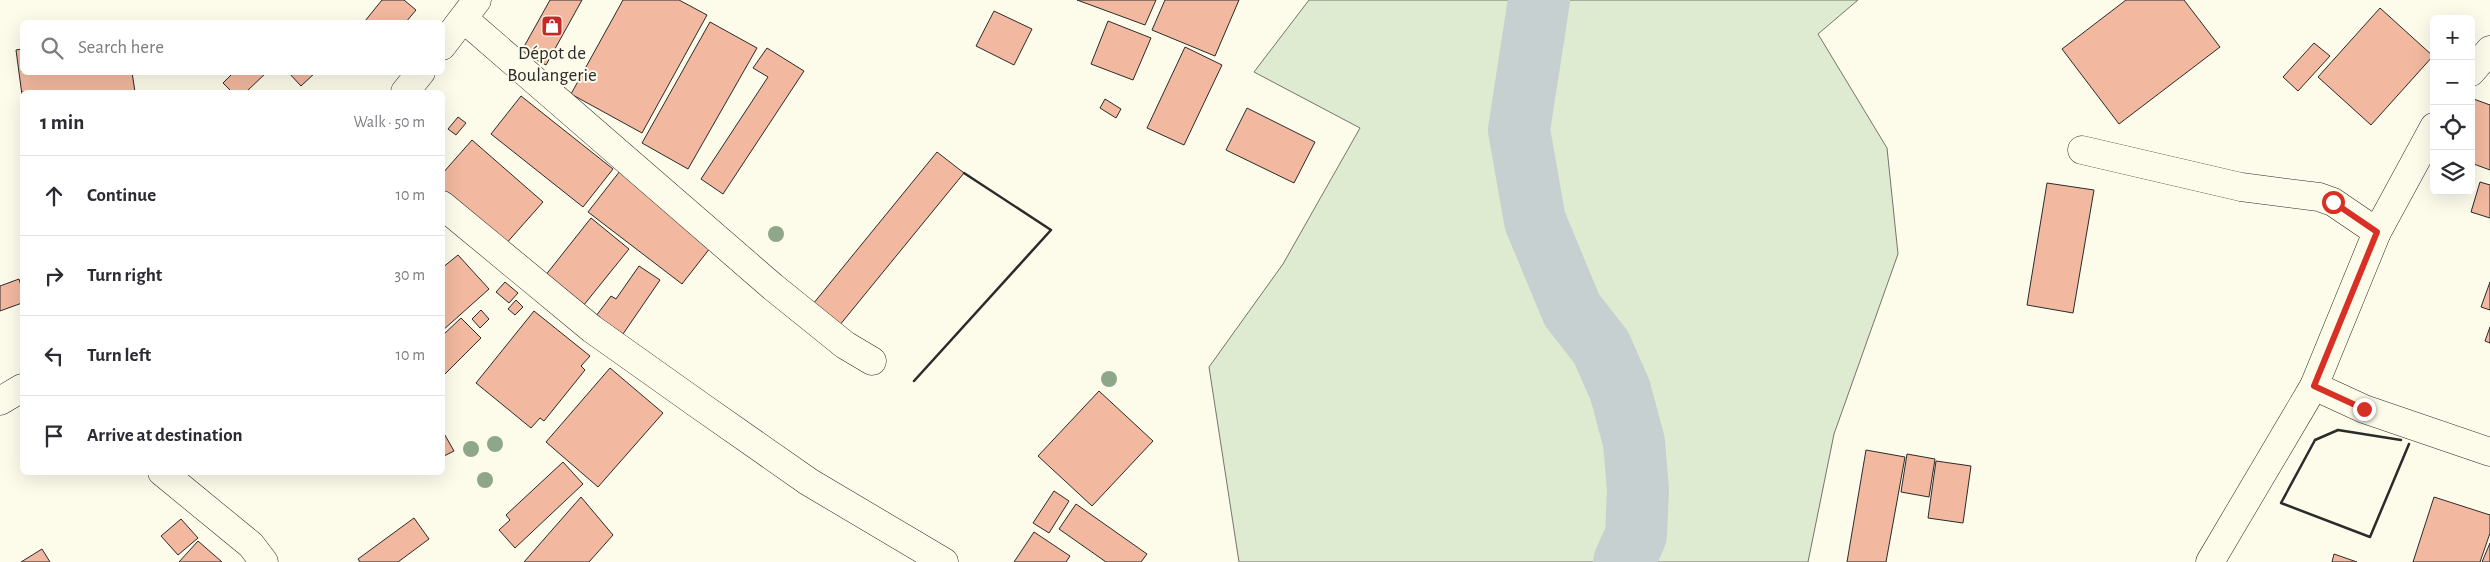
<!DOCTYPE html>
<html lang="en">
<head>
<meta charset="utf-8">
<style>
	body { margin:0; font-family:"Alegreya Sans",sans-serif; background:#f2f2f3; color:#2b2b33 }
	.controls { position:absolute; right:15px; top:15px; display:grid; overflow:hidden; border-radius:8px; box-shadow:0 5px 20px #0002 }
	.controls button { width:45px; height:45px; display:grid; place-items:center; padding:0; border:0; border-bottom:1px solid #e1e1e2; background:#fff; color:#2b2b33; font:25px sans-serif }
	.stop { position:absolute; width:15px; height:15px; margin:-11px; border:4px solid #d93025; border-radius:50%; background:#fff }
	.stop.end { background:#d93025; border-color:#fff; box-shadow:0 1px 5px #0008 }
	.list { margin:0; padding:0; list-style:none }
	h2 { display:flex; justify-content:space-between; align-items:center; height:65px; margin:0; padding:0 20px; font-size:21px }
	h2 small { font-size:16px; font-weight:400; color:#7c7c81 }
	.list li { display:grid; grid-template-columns:32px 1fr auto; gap:15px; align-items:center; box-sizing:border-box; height:80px; padding:0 20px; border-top:1px solid #e1e1e2 }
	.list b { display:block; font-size:19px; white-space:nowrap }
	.list em { font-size:16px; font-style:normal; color:#7c7c81 }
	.icon { flex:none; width:28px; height:28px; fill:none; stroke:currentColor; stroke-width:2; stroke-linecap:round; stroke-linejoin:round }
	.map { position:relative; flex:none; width:2490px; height:562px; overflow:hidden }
	.search { position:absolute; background:#fff; box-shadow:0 5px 20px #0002; left:20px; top:20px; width:425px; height:55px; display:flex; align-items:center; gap:12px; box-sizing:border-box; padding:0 18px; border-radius:8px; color:#7c7c81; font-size:19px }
	.panel { position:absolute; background:#fff; box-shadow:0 5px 20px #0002; left:20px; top:90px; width:425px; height:385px; border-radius:8px }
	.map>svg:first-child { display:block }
	.green { fill:#deebd1; stroke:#74746e }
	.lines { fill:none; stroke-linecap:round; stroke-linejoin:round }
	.river { stroke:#c7d0d0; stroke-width:62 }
	.building { fill:#f2b8a0; stroke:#2b2b2b }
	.minor-casing { stroke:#2b2b2b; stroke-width:29 }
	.secondary-casing { stroke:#2b2b2b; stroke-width:29 }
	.minor { stroke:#fdfbea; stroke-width:28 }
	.secondary { stroke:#fdfbea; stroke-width:28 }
	.wall { stroke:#2b2b2b; stroke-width:2.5 }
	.tree { fill:#8ea78a }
	.route { stroke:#d93025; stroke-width:6 }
	.labels { text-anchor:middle; stroke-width:4; stroke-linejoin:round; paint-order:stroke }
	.poi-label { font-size:19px; fill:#2b2b2b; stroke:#fdfbea }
</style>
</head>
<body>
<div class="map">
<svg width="2490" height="562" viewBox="0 0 2490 562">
	<rect width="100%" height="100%" fill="#fdfbea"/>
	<path class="green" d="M 1309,0 L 1858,0 L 1818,34 L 1887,148 L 1898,254 L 1834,434 L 1808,562 L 1239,562 L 1209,367 L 1283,264 L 1360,128 L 1254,72 Z"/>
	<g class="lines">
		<path class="river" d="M 1539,0 L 1519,130 L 1535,221 L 1572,310 L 1601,347 L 1620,390 L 1634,442 L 1638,490 L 1636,535 L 1624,562"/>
	</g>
	<g class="building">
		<path d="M 382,0 L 404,0 L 416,10 L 406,22 L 367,22 L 365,21 Z"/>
		<path d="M 550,0 L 582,0 L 546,65 L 521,52 Z"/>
		<path d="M 623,0 L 679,0 L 707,15 L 642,133 L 571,94 Z"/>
		<path d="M 1077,0 L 1156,0 L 1145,25 Z"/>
		<path d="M 1165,0 L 1239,0 L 1215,56 L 1152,30 Z"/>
		<path d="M 2126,0 L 2184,0 L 2220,47 L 2119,124 L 2062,49 Z"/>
		<path d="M 2380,8 L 2433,56 L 2371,125 L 2318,77 Z"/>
		<path d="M 994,11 L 1032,29 L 1014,65 L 976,46 Z"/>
		<path d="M 1108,21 L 1151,38 L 1133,80 L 1091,64 Z"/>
		<path d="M 710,22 L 757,48 L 688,169 L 642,143 Z"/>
		<path d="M 2314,43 L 2330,56 L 2298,91 L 2283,77 Z"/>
		<path d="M 1185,47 L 1222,65 L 1184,145 L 1147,128 Z"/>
		<path d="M 767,48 L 804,71 L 723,194 L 701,179 L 768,77 L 753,68 Z"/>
		<path d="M 22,49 L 22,72 L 132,72 L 135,92 L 22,92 L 22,95 L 16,50 Z"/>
		<path d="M 234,72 L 267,72 L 246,92 L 232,92 L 223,83 Z"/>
		<path d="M 288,72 L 316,72 L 301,86 Z"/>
		<path d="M 521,96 L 613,169 L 583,207 L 491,134 Z"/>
		<path d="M 2471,98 L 2490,105 L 2490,170 L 2471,163 Z"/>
		<path d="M 1105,99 L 1121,109 L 1116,118 L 1100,108 Z"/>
		<path d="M 1247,108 L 1315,142 L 1294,183 L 1226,150 Z"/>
		<path d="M 458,117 L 466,123 L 456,135 L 448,129 Z"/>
		<path d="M 472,140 L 543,202 L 504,246 L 442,194 L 442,174 Z"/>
		<path d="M 937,152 L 964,173 L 839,326 L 813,304 Z"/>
		<path d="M 620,171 L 714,243 L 682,284 L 588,212 Z"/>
		<path d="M 2480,182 L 2490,185 L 2490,218 L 2471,212 Z"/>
		<path d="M 2047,183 L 2094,190 L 2073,313 L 2027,305 Z"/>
		<path d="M 591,218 L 629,249 L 579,311 L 541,281 Z"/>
		<path d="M 458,255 L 489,289 L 442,331 L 442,268 Z"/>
		<path d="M 639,266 L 660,280 L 623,334 L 596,316 L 611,296 L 616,299 Z"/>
		<path d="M 19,279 L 22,289 L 22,303 L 0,311 L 0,286 Z"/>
		<path d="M 505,282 L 518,293 L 509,303 L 496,292 Z"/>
		<path d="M 2490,282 L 2490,310 L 2481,307 Z"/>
		<path d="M 516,300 L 523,307 L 515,315 L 508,309 Z"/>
		<path d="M 481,310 L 489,319 L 480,328 L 472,319 Z"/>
		<path d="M 534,311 L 590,356 L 581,366 L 585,370 L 544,421 L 540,418 L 531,428 L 476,383 Z"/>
		<path d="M 461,318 L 481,338 L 442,377 L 442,336 Z"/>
		<path d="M 2490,327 L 2490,343 L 2485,341 Z"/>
		<path d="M 610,368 L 663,413 L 598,487 L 546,442 Z"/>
		<path d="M 1099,391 L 1153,441 L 1092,506 L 1038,456 Z"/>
		<path d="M 442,430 L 454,451 L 442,457 Z"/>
		<path d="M 1866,450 L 1905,457 L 1886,562 L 1847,562 Z"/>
		<path d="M 1907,454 L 1935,459 L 1929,497 L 1901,492 Z"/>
		<path d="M 1936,461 L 1971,466 L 1963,523 L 1928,518 Z"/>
		<path d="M 563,462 L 583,484 L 515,548 L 499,530 L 510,520 L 506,515 Z"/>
		<path d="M 1054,491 L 1069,501 L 1049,533 L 1033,523 Z"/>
		<path d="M 581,497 L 613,535 L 589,562 L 524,562 Z"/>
		<path d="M 2434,497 L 2490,515 L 2490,533 L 2480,562 L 2413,562 Z"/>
		<path d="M 1076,504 L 1147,554 L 1141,562 L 1106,562 L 1059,529 Z"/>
		<path d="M 414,518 L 429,539 L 398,562 L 360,562 L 358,559 Z"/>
		<path d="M 181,519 L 198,538 L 178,555 L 161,536 Z"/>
		<path d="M 1034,532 L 1070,556 L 1066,562 L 1014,562 Z"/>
		<path d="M 198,541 L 222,562 L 179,562 Z"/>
		<path d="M 2490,543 L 2490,562 L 2482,562 Z"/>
		<path d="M 42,549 L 50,562 L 21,562 Z"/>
		<path d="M 2334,554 L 2357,562 L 2332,562 Z"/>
	</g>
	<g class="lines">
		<g class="minor-casing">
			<g id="minor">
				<path d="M 464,19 L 773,287 L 845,345 L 872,361"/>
				<path d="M 2471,72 L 2490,50"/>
				<path d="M 2434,127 L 2377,232 L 2314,386 L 2364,409 L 2490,452"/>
				<path d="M 2082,150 L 2241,187 L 2319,197 L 2333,202 L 2377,232"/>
				<path d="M 442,205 L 592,329 L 699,405 L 809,482 L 944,562"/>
				<path d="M 162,472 L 251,545 L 264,562"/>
				<path d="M 2210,562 L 2314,386"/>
			</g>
		</g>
		<g class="secondary-casing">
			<g id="secondary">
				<path d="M 442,46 L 477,0"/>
				<path d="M 405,92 L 421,72"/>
				<path d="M 0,401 L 22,388"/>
			</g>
		</g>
		<use href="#minor" class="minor"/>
		<use href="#secondary" class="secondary"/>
		<g class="wall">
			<path d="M 914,381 L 1051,230 L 964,173"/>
			<path d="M 2401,440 L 2338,430 L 2315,440 L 2281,503 L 2370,537 L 2409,444"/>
		</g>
	</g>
	<g class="tree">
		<circle cx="776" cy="234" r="8"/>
		<circle cx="1109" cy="379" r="8"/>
		<circle cx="495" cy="444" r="8"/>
		<circle cx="471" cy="449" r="8"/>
		<circle cx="485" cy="480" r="8"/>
	</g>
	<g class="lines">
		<path class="route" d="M 2333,202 L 2377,232 L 2314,386 L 2364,409"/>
	</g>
	<defs>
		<g id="shop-square" transform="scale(1.125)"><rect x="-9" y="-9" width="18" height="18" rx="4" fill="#c62828" stroke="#fdfbea"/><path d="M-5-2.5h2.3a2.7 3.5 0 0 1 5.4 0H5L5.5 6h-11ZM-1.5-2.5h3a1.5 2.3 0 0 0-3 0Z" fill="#fff"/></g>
	</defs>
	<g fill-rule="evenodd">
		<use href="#shop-square" x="552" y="26"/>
	</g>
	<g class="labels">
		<g class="poi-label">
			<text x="552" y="59">Dépot de<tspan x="552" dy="22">Boulangerie</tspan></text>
		</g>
	</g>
</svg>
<div class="controls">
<button>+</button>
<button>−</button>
<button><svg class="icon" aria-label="locate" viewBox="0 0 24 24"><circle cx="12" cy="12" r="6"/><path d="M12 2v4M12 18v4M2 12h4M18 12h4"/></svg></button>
<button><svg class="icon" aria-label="layers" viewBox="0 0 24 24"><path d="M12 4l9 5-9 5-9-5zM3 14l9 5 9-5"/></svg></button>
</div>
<div class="stop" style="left:2333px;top:202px"></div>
<div class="stop end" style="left:2364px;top:409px"></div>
<div class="search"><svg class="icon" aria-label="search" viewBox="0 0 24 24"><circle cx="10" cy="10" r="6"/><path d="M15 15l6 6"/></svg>Search here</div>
<section class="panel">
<h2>1 min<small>Walk · 50 m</small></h2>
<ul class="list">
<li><svg class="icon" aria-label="ahead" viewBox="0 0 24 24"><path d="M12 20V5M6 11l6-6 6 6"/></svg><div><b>Continue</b></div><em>10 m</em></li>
<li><svg class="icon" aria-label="right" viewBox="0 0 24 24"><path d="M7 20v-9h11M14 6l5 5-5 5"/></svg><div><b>Turn right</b></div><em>30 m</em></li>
<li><svg class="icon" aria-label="left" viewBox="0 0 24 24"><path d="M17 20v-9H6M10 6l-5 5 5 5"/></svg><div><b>Turn left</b></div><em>10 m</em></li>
<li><svg class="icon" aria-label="arrive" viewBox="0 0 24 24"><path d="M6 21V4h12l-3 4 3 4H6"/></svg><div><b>Arrive at destination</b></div></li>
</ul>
</section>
</div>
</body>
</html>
